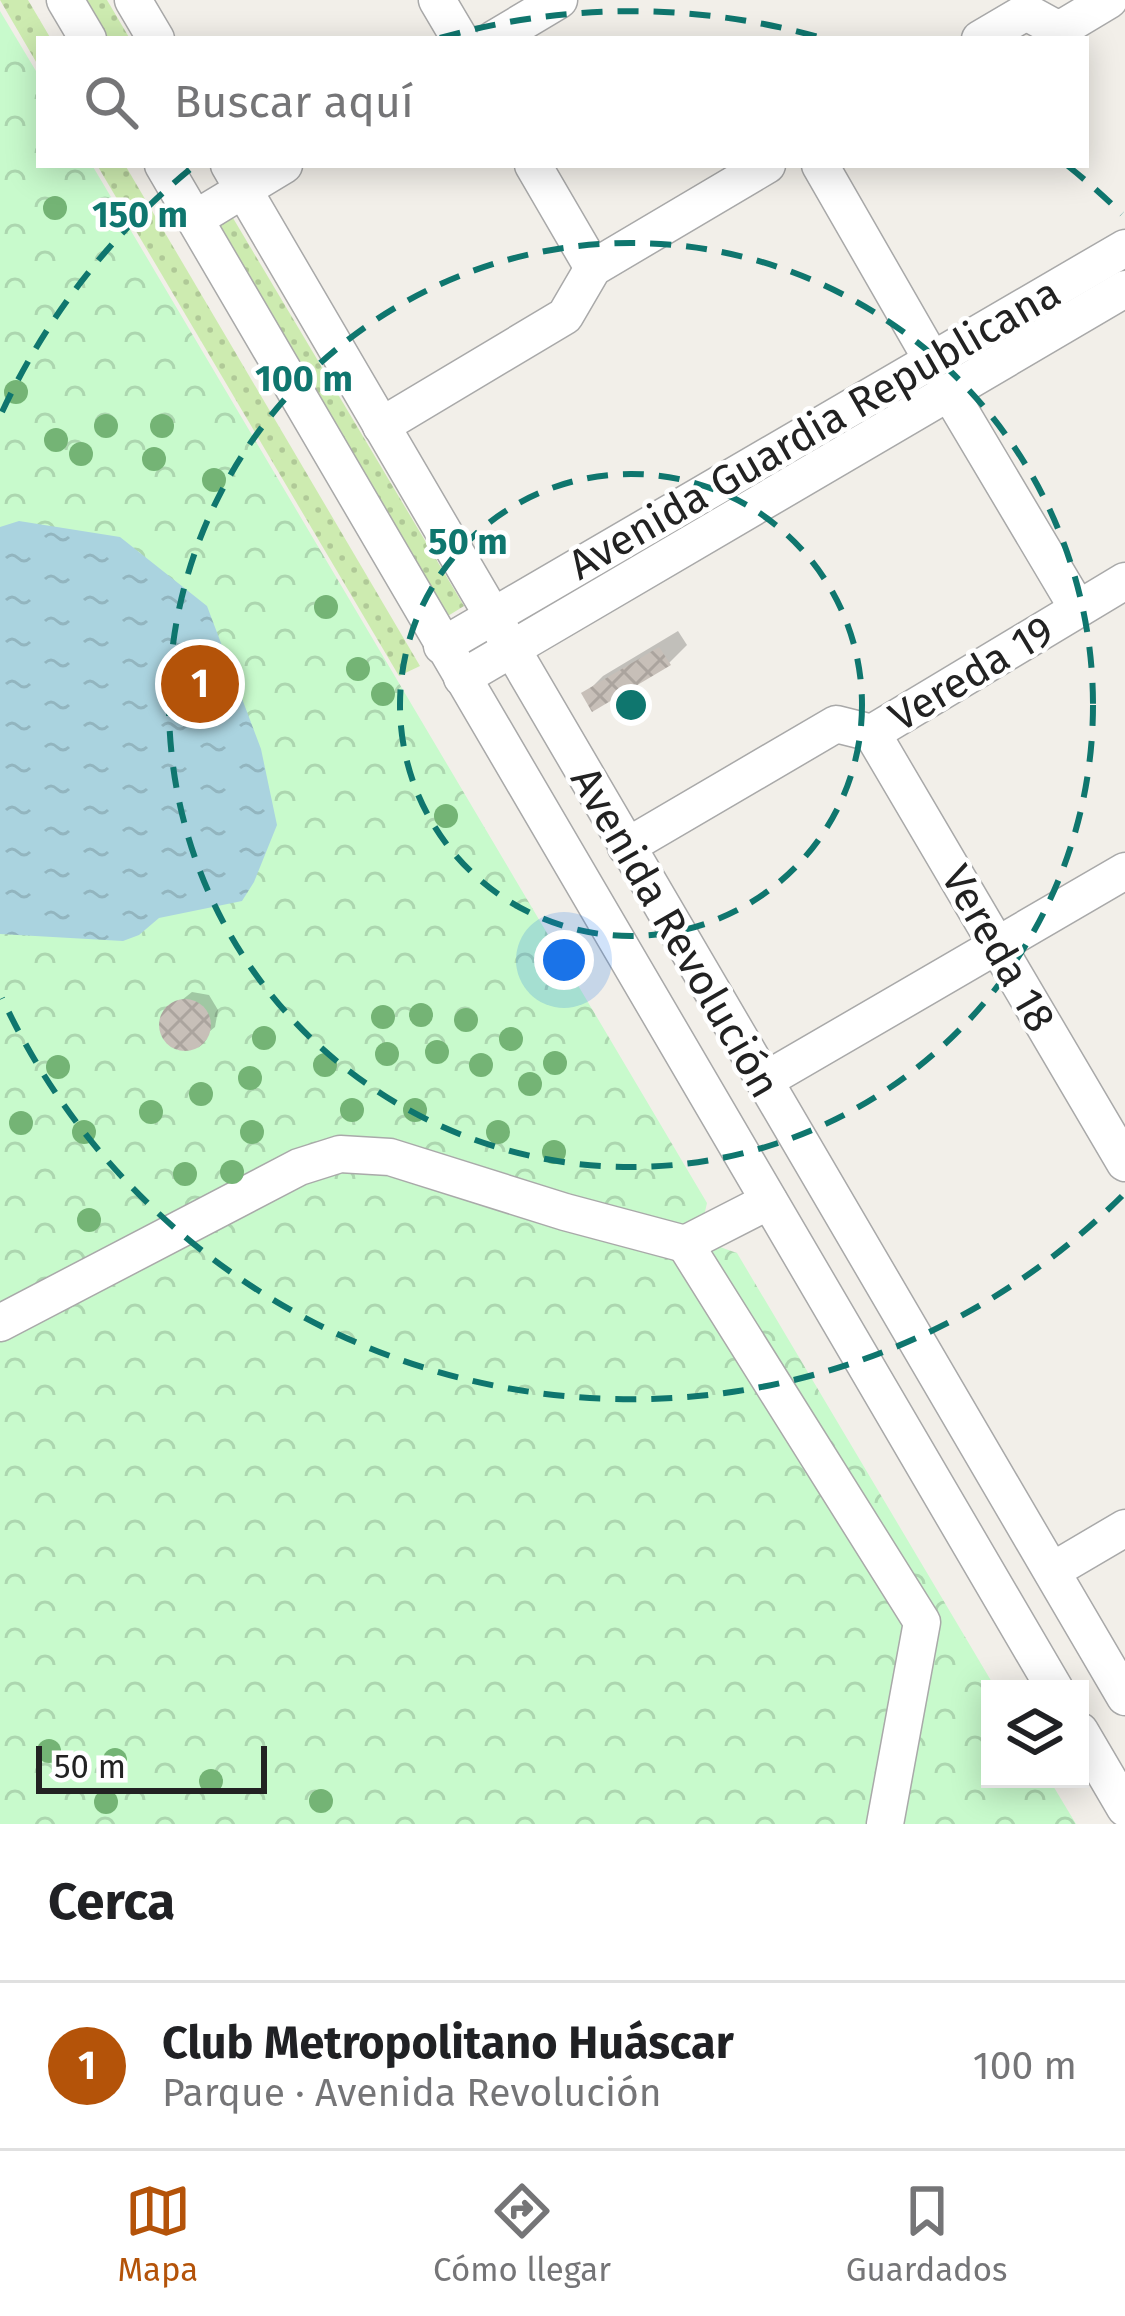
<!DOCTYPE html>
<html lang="es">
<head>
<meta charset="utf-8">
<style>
	body { margin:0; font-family:"Fira Sans",sans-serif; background:#f2f2f2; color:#202124 }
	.controls { position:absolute; right:36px; bottom:36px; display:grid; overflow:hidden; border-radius:0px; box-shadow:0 6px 30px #0003 }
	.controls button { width:108px; height:108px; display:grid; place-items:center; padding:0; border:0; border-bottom:3px solid #e0e0e0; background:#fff; color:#202124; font:60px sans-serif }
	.scale { position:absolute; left:36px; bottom:30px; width:231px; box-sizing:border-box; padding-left:12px; border:6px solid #222; border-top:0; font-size:33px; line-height:42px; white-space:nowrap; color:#222; -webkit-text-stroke:9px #fff; paint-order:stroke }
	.you { position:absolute; left:564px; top:960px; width:42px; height:42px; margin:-30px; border:9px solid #fff; border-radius:50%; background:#1a73e8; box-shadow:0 0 0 18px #1a73e833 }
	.badge { display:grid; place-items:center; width:78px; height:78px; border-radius:50%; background:#b45309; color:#fff; font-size:39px; font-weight:700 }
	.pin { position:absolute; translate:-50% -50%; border:6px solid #fff; box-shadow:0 3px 12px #0006 }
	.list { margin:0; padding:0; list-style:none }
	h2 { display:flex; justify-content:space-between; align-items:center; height:156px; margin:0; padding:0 48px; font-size:51px }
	h2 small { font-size:39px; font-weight:400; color:#757577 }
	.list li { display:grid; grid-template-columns:78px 1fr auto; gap:36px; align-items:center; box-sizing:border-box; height:168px; padding:0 48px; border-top:3px solid #e0e0e0 }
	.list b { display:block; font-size:45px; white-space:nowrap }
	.list p { margin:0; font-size:39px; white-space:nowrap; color:#757577 }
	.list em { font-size:39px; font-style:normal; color:#757577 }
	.icon { flex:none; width:66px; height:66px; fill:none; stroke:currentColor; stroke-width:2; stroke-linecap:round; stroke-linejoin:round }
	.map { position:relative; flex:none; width:1125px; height:1824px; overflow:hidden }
	.search { position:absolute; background:#fff; box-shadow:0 6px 30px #0003; left:36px; right:36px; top:36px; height:132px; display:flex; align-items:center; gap:30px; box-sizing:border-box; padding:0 42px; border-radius:0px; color:#757577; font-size:45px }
	.sheet { height:324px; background:#fff }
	nav { display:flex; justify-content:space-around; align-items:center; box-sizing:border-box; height:168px; border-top:3px solid #e0e0e0; background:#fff; font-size:33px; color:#757577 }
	nav a { display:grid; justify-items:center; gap:6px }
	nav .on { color:#b45309 }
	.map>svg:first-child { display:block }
	.grass { fill:url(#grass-dots) }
	.park { fill:url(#park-crowns) }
	.water { fill:url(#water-ripples) }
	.shadow { fill:#0003 }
	.building { fill:url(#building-cross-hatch) }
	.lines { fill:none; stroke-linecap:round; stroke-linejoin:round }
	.minor-casing { stroke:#a9a9a9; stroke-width:39 }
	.minor { stroke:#fff; stroke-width:36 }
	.tree { fill:#74b475 }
	.ring { fill:none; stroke:#0f766e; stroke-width:6; stroke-dasharray:21 15 }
	.labels { text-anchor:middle; stroke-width:9; stroke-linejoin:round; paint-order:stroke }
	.street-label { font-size:42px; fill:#222; stroke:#fff }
	.centre { fill:#0f766e; stroke:#fff; stroke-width:6 }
	.ring-label { font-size:36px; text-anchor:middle; font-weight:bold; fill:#0f766e; stroke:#fff; stroke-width:9; stroke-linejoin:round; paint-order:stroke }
</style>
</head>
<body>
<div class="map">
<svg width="1125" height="1824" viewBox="0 0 1125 1824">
	<defs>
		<pattern id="grass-dots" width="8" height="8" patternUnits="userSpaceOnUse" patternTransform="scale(3)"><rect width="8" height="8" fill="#cdebb0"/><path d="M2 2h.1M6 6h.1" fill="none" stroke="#b0c997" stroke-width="1.8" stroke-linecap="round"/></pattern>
		<pattern id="park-crowns" width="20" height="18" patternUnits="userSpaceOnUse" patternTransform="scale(3)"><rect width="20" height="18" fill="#c8facc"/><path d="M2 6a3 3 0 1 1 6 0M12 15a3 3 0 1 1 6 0" fill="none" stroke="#acd6af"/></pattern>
		<pattern id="water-ripples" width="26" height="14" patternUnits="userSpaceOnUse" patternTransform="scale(3)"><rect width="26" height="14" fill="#aad3df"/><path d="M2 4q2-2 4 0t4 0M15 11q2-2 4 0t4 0" fill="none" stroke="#92b5bf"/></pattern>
		<pattern id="building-cross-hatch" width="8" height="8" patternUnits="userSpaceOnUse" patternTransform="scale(3)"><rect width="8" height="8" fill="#c7bfb8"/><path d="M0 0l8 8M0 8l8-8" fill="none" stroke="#aba49e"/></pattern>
	</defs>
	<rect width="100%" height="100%" fill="#f2efe9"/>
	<g class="grass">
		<path d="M 0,0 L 28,0 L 51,39 L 39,39 L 39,67 Z"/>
		<path d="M 78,0 L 107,0 L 130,39 L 101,39 Z"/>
		<path d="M 97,165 L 125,165 L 420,666 L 399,676 Z"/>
		<path d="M 230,213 L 464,606 L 443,619 L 208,226 Z"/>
	</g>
	<path class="park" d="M 0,11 L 39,76 L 39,165 L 92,165 L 707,1203 L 704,1216 L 720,1247 L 737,1253 L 996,1689 L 990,1689 L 990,1779 L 1049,1779 L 1076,1824 L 0,1824 Z"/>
	<path class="water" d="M 19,521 L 120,537 L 207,606 L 261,749 L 277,825 L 254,882 L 242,901 L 159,918 L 139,935 L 123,941 L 0,934 L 0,527 Z"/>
	<g class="shadow">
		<path d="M 678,631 L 687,645 L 669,663 L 585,694 L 603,676 Z"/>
		<path d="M 192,992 L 209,995 L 218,1010 L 215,1027 L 189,1048 L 172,1044 L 163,1029 L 167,1012 Z"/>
	</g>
	<g class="building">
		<path d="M 659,647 L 671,665 L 592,712 L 581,693 Z"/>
		<circle cx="185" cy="1025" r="26"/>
	</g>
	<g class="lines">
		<g class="minor-casing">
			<g id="minor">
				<path d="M 65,0 L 88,39"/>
				<path d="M 133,0 L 156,39"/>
				<path d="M 437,0 L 460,39"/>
				<path d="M 1026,12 L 1059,30 L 1109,0"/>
				<path d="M 494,39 L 559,0"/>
				<path d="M 980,39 L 1026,12"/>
				<path d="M 163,165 L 1055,1689"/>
				<path d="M 229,165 L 1125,1697"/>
				<path d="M 533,165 L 593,268"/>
				<path d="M 820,165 L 932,360"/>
				<path d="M 195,219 L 284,165"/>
				<path d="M 949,392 L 1078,609"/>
				<path d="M 381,426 L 565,316 L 593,268 L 767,165"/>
				<path d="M 442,646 L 1125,248"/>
				<path d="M 462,678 L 1125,289"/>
				<path d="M 872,733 L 1125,1163"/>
				<path d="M 626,847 L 836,724 L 872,733 L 1125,581"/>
				<path d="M 764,1081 L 1125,871"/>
				<path d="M 685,1244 L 922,1622 L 885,1824"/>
				<path d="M 0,1323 L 299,1167 L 340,1154 L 390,1157 L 565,1212 L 685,1244 L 769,1201"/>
				<path d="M 1052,1571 L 1125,1528"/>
				<path d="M 1080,1731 L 1125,1808"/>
			</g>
		</g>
		<use href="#minor" class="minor"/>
	</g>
	<g class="tree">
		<circle cx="55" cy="208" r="12"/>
		<circle cx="16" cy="392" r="12"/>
		<circle cx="106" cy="426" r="12"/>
		<circle cx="162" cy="426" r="12"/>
		<circle cx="56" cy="440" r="12"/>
		<circle cx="81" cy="454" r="12"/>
		<circle cx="154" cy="459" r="12"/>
		<circle cx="214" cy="480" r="12"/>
		<circle cx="326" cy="607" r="12"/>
		<circle cx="358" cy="669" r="12"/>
		<circle cx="383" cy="694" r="12"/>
		<circle cx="446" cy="816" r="12"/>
		<circle cx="421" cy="1015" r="12"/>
		<circle cx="383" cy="1017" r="12"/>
		<circle cx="466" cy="1020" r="12"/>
		<circle cx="264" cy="1038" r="12"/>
		<circle cx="511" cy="1039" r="12"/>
		<circle cx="437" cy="1052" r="12"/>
		<circle cx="387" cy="1054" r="12"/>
		<circle cx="555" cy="1063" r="12"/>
		<circle cx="325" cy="1065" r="12"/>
		<circle cx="481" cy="1065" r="12"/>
		<circle cx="58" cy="1067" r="12"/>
		<circle cx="250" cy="1078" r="12"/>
		<circle cx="530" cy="1084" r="12"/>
		<circle cx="201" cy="1094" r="12"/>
		<circle cx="352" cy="1110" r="12"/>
		<circle cx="415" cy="1110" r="12"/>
		<circle cx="151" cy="1112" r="12"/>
		<circle cx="21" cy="1123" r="12"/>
		<circle cx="84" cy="1132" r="12"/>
		<circle cx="252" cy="1132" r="12"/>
		<circle cx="498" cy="1132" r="12"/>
		<circle cx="554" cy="1152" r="12"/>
		<circle cx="232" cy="1172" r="12"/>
		<circle cx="185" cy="1174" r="12"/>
		<circle cx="89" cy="1220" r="12"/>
		<circle cx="49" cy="1751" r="12"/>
		<circle cx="115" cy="1760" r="12"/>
		<circle cx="211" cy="1781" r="12"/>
		<circle cx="321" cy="1801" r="12"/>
		<circle cx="106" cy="1802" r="12"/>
	</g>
	<g class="ring">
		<circle cx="631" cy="705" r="231"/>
		<circle cx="631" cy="705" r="462"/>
		<path d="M1122 1196A694 694 0 0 1 2 998M2 412A694 694 0 0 1 194 166M440 38A694 694 0 0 1 822 38M1068 166A694 694 0 0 1 1122 214"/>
	</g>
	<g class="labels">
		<g class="street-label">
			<text transform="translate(814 428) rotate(-30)" y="15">Avenida Guardia Republicana</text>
			<text transform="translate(971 673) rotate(-31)" y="15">Vereda 19</text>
			<text transform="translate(676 932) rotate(60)" y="15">Avenida Revolución</text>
			<text transform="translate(999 948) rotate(60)" y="15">Vereda 18</text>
		</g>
	</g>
	<circle cx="631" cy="705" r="18" class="centre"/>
	<g class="ring-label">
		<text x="140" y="227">150 m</text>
		<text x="304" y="391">100 m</text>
		<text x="468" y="554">50 m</text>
	</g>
</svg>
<div class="controls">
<button><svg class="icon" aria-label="layers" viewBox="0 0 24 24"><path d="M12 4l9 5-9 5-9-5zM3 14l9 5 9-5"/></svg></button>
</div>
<div class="scale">50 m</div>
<div class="you"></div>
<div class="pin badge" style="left:200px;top:684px">1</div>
<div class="search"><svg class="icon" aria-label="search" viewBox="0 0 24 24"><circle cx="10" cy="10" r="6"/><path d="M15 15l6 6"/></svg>Buscar aquí</div>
</div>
<section class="sheet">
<h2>Cerca<small></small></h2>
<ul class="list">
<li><span class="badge">1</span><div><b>Club Metropolitano Huáscar</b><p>Parque · Avenida Revolución</p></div><em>100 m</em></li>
</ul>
</section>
<nav>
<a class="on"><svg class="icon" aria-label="map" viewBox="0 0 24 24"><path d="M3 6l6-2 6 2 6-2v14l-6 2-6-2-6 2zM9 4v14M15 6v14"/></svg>Mapa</a>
<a><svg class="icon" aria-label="directions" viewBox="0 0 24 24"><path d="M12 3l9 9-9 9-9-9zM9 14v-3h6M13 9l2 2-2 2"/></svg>Cómo llegar</a>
<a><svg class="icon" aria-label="saved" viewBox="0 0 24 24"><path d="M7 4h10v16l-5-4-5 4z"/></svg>Guardados</a>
</nav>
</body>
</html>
